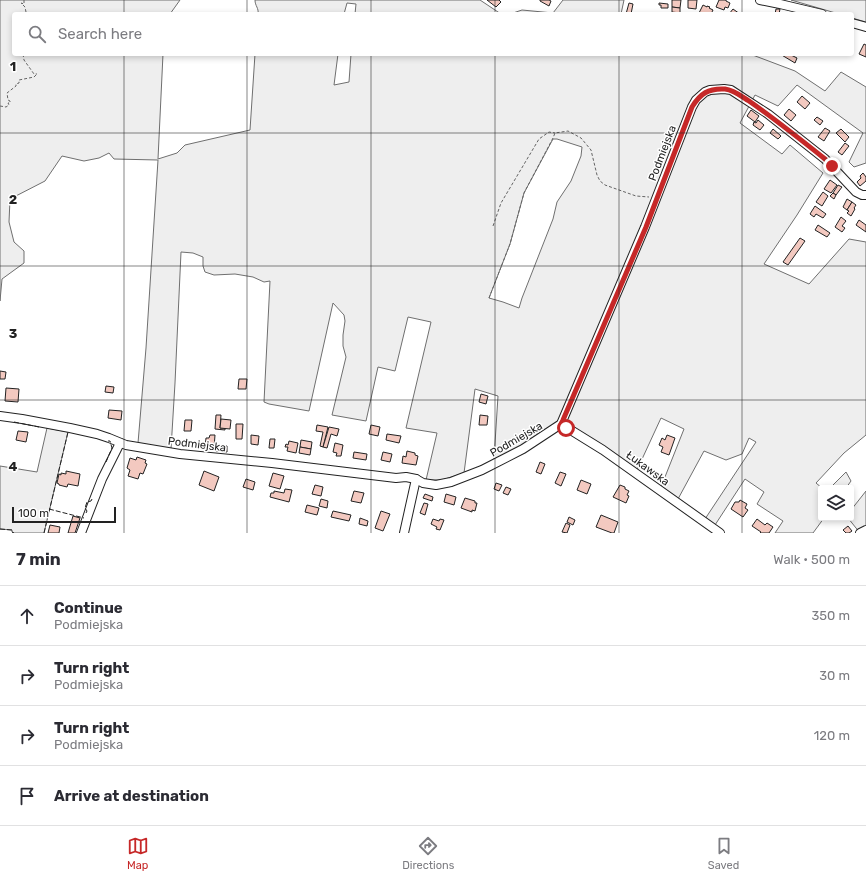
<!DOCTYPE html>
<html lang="en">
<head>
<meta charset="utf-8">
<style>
	body { margin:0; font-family:Rubik,sans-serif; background:#f7f7f7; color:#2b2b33 }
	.controls { position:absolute; right:12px; bottom:12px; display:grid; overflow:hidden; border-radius:4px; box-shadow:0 2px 6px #0003 }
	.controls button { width:36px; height:36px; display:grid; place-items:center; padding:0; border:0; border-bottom:1px solid #e1e1e2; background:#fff; color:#2b2b33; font:20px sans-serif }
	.scale { position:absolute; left:12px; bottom:10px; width:104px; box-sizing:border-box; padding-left:4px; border:2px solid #222; border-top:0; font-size:11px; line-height:14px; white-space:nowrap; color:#222; -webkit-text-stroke:3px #fff; paint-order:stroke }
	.stop { position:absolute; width:12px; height:12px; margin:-9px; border:3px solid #c62828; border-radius:50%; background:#fff }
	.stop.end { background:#c62828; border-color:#fff; box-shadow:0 1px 4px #0008 }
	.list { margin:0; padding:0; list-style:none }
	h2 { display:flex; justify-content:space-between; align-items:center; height:52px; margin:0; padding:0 16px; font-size:17px }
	h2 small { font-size:13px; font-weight:400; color:#7c7c81 }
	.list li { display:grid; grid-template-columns:26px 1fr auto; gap:12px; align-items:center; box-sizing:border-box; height:60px; padding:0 16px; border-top:1px solid #e1e1e2 }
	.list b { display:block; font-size:15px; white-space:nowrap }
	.list p { margin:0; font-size:13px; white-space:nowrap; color:#7c7c81 }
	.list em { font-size:13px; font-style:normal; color:#7c7c81 }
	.icon { flex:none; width:22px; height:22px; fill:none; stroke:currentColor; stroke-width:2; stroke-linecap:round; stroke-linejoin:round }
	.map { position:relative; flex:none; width:866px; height:533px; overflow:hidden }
	.search { position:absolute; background:#fff; box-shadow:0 2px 6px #0003; left:12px; right:12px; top:12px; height:44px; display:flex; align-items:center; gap:10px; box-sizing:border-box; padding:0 14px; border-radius:4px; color:#7c7c81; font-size:15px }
	.sheet { height:292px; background:#fff }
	nav { display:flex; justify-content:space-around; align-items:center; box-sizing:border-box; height:56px; border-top:1px solid #e1e1e2; background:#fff; font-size:11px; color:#7c7c81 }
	nav a { display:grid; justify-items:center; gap:2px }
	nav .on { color:#c62828 }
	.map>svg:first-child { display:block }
	.green { fill:#eee; stroke:#6f6f6f; fill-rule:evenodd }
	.building { fill:#f3c9c0; stroke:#222 }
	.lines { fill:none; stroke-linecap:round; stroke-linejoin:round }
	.minor-casing { stroke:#222; stroke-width:10 }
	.path { stroke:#646464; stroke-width:1; stroke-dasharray:3 2; stroke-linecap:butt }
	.minor { stroke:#fff; stroke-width:8 }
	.fence { stroke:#222; stroke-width:1; stroke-dasharray:5 2; stroke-linecap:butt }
	.route { stroke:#c62828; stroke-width:5 }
	.grid { fill:none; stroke:#222; stroke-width:1; stroke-opacity:0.55 }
	.labels { text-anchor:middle; stroke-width:3; stroke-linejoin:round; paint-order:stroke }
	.street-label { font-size:11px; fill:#222; stroke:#fff }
	.grid-label { font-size:13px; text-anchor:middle; font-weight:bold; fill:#222; stroke:#fff; stroke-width:3; stroke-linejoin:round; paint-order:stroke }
</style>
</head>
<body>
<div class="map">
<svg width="866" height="533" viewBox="0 0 866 533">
	<rect width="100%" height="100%" fill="#fff"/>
	<g class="green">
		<path d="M 0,0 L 180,0 L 170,14 L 14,14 L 14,54 L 163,54 L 158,159 L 177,153 L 185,145 L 250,130 L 255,54 L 338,54 L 334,85 L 349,82 L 351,54 L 750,54 L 795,71 L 825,91 L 841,72 L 866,87 L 866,163 L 854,167 L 849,162 L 863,133 L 797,85 L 778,106 L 755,95 L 740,123 L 782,154 L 790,145 L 823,173 L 797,215 L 764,264 L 809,284 L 849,239 L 866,242 L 866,435 L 844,453 L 816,483 L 822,488 L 821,518 L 824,518 L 813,533 L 775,533 L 783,521 L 757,504 L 764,492 L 745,479 L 715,525 L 705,519 L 756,442 L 749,438 L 742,454 L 726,460 L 704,451 L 678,499 L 661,487 L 684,429 L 661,418 L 637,470 L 568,424 L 564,418 L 507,456 L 494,459 L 498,396 L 475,389 L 464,473 L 442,480 L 426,480 L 437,433 L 406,428 L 431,322 L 408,317 L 395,371 L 378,367 L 366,421 L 332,415 L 346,357 L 343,346 L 343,335 L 345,321 L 344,315 L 333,303 L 309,411 L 269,404 L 264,402 L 270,281 L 264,282 L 253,277 L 235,274 L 214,275 L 205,272 L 203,266 L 203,257 L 193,253 L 181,252 L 175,383 L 171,449 L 138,443 L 146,348 L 158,160 L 114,159 L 109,153 L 99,158 L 84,161 L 62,156 L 45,181 L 10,199 L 9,222 L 14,242 L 24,251 L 24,263 L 2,279 L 0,301 ZM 553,139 L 557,139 L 582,147 L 581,156 L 571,181 L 557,202 L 553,219 L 522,298 L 519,308 L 503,302 L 489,298 L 510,244 L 524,193 Z"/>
		<path d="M 255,0 L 480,0 L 501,14 L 355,14 L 356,4 L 347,3 L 344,14 L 258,14 C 259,8 255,6 255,0 Z"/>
		<path d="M 563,0 L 624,0 L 621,14 L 510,14 L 522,10 L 553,13 Z"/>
		<path d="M 791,0 L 866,0 L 866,22 L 852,18 L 852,14 L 839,14 Z"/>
		<path d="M 47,428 L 68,432 L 44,533 L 14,533 L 12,532 L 12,530 L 0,529 L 0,466 L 37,472 Z"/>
		<path d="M 846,472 L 851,481 L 846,488 L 830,488 Z"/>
		<path d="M 866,491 L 866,533 L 860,533 L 848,518 L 851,518 L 851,510 Z"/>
	</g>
	<g class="building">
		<path d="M 487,0 L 499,0 L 501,2 L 496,7 Z"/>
		<path d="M 540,0 L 549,0 L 551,1 L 549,6 L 540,1 Z"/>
		<path d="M 672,0 L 681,0 L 680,8 L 672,7 Z"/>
		<path d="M 688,0 L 697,0 L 696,9 L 688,8 Z"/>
		<path d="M 719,0 L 726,0 L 726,1 L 730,3 L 728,8 L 725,7 L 724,10 L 716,7 Z"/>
		<path d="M 629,3 L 633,4 L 631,14 L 626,14 Z"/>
		<path d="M 659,3 L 668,4 L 668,8 L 661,8 L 661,5 L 659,5 Z"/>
		<path d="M 703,5 L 707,7 L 707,6 L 710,7 L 709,8 L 713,10 L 711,14 L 701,14 L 699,13 Z"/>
		<path d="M 672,7 L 680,8 L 680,13 L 672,12 Z"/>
		<path d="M 733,9 L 740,14 L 729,14 Z"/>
		<path d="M 776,9 L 780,9 L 779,14 L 775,14 Z"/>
		<path d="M 864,44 L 866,45 L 866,57 L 859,54 Z"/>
		<path d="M 780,54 L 789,54 L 797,58 L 795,63 Z"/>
		<path d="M 802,96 L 810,103 L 805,109 L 797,102 Z"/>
		<path d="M 789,109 L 796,115 L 791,121 L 784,115 Z"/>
		<path d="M 751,110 L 759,116 L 755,122 L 747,116 Z"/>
		<path d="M 817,117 L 823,121 L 820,125 L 814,120 Z"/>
		<path d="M 758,120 L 764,125 L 760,130 L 753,125 L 754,122 L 756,123 Z"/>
		<path d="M 825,128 L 830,131 L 824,141 L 818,137 Z"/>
		<path d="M 773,129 L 781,136 L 778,139 L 770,133 Z"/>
		<path d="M 841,129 L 849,137 L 845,142 L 836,133 Z"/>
		<path d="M 845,143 L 849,146 L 842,155 L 838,152 Z"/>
		<path d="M 863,173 L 866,177 L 866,181 L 860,186 L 857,182 L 861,178 L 860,176 Z"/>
		<path d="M 830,180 L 837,185 L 831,193 L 824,189 Z"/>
		<path d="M 838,185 L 842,187 L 836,195 L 833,193 Z"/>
		<path d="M 823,192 L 828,196 L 822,206 L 816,202 Z"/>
		<path d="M 833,193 L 836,195 L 834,199 L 830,196 Z"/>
		<path d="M 847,199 L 852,202 L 847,210 L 843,207 Z"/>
		<path d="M 852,202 L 856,205 L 854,208 L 855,209 L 851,216 L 847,213 L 849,211 L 847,210 Z"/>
		<path d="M 815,206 L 826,214 L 823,218 L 816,214 L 814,217 L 810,214 Z"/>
		<path d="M 841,217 L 846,221 L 842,226 L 845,228 L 842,232 L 835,227 Z"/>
		<path d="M 859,220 L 866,225 L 866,232 L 856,225 Z"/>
		<path d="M 818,225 L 830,233 L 827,237 L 815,230 Z"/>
		<path d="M 800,238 L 805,241 L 788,265 L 783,262 Z"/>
		<path d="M 0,371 L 6,372 L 5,379 L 0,379 Z"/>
		<path d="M 239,379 L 247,379 L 246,389 L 238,389 Z"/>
		<path d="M 106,386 L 114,387 L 113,393 L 105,392 Z"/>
		<path d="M 6,388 L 19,389 L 18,402 L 5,401 Z"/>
		<path d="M 481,394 L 488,396 L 486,404 L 479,402 Z"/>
		<path d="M 109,410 L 122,411 L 121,420 L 108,418 Z"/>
		<path d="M 216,415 L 221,415 L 220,428 L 225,428 L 225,430 L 215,429 Z"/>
		<path d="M 480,415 L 488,416 L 487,425 L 479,425 Z"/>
		<path d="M 221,419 L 231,420 L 230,429 L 220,428 Z"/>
		<path d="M 185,420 L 192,420 L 191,431 L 184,431 Z"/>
		<path d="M 236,424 L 243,424 L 242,439 L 236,439 Z"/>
		<path d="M 317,425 L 328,427 L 323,447 L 320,446 L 323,432 L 316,431 Z"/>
		<path d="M 371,425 L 380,427 L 378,436 L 369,434 Z"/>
		<path d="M 329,427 L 339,429 L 337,436 L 331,434 L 327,448 L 323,447 Z"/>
		<path d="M 18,431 L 28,432 L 26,442 L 16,440 Z"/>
		<path d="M 387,434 L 401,436 L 399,443 L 386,440 Z"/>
		<path d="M 210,435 L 215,435 L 214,448 L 205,447 L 206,438 L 209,438 Z"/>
		<path d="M 251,435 L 259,436 L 258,445 L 251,444 Z"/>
		<path d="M 667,435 L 675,438 L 669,455 L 661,452 L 663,447 L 659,445 L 662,438 L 665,440 Z"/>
		<path d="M 270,439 L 275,439 L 274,448 L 269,448 Z"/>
		<path d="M 301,440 L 312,442 L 311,449 L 300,447 Z"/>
		<path d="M 289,441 L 298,443 L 296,453 L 287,451 L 288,447 L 285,447 L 286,444 L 288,445 Z"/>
		<path d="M 335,443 L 343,445 L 341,456 L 336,456 L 337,453 L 333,452 Z"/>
		<path d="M 216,445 L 227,446 L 227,452 L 216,451 Z"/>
		<path d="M 300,447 L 311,449 L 310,455 L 299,453 Z"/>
		<path d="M 407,451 L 415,453 L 415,455 L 418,456 L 416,465 L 402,463 L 403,456 L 406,457 Z"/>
		<path d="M 354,452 L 367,454 L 366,460 L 353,458 Z"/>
		<path d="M 383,452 L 392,454 L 390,462 L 381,460 Z"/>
		<path d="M 137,457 L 146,460 L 145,463 L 147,464 L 143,474 L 140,473 L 138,479 L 128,476 L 130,470 L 127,468 L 130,458 L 136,460 Z"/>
		<path d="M 540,462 L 545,464 L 541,474 L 536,472 Z"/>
		<path d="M 66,471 L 80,474 L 78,486 L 68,484 L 67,487 L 59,485 L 59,484 L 57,483 L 59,474 L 61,475 L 61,473 L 66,474 Z"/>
		<path d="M 204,471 L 219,477 L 214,491 L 199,485 Z"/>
		<path d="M 560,472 L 566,474 L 561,486 L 555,483 Z"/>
		<path d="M 273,473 L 284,476 L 280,489 L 269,486 Z"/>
		<path d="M 246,479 L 255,482 L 253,490 L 243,487 Z"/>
		<path d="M 581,480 L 591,484 L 587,494 L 577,490 Z"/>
		<path d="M 496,483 L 502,485 L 499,491 L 494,489 Z"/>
		<path d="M 315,485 L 323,487 L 321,496 L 312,494 Z"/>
		<path d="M 620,485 L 625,487 L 625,489 L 629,491 L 627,495 L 629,496 L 626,503 L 613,497 Z"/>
		<path d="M 506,487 L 511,489 L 508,495 L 503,493 Z"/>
		<path d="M 285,489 L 292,490 L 289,502 L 270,497 L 271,493 L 274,493 L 274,491 L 284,493 Z"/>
		<path d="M 354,491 L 364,493 L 361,503 L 351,501 Z"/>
		<path d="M 425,494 L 433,497 L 432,501 L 423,498 Z"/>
		<path d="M 446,494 L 456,497 L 454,505 L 444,502 Z"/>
		<path d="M 465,498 L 475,501 L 475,503 L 477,503 L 475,511 L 472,510 L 472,512 L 461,508 Z"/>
		<path d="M 321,499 L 328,501 L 327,508 L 319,506 Z"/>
		<path d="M 740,500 L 747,504 L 745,508 L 748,510 L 743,517 L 731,509 L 735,502 L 739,502 Z"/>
		<path d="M 424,503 L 428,504 L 425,515 L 420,513 Z"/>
		<path d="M 307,505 L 319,508 L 317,515 L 305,512 Z"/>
		<path d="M 333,511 L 351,515 L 349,521 L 331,517 Z"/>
		<path d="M 381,511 L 390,514 L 383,531 L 375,528 Z"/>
		<path d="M 601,515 L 618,522 L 614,533 L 612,533 L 596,527 Z"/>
		<path d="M 73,516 L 80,518 L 75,533 L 68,533 Z"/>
		<path d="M 569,517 L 575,520 L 573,525 L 567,522 Z"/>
		<path d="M 360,518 L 368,521 L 367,526 L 359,524 Z"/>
		<path d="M 433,519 L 439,521 L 440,519 L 444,520 L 440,530 L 436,529 L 437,527 L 431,524 Z"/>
		<path d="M 757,519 L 765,525 L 767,523 L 773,527 L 769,533 L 760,533 L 761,532 L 752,526 Z"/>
		<path d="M 566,523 L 570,525 L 567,533 L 562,532 Z"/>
		<path d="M 50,525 L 60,527 L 59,533 L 48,533 Z"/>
		<path d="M 848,526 L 852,531 L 849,533 L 846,533 L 843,530 Z"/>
	</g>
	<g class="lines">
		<g class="minor-casing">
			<g id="minor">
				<path d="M 760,0 L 780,4 L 822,14"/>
				<path d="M 852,23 L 866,27"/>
				<path d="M 0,416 L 22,419 L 70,428 L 97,434 L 109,438 L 126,445 L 180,454 L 272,463 L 396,478 L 406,477 L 416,479 L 423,483 L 436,485 L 451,482 L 482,470 L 523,449 L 561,424 L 645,227 L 692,107 L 696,100 L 705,92 L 710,90 L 724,89 L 731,90 L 768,114 L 825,159 L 856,192 L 862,195 L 866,195"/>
				<path d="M 561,424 L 603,450 L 720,533"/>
				<path d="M 81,533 L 102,479 L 120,443"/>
				<path d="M 404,533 L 416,479"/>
				<path d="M 860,533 L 866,530"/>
			</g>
		</g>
		<g class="path">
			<path d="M 24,0 L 24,4 L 21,3 L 25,7 L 26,12 L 28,13"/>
			<path d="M 23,54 L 24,60 L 34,74 L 37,74"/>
			<path d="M 0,106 L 6,107 L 9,105 L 8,103 L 10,103 L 10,101 L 8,100 L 7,93 L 16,86 L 16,84 L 19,83 L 19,80 L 34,77 L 37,74"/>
			<path d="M 493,226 L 501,203 L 539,139 L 549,132 L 555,133"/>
			<path d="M 489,298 L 510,244 L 524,193 L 553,138 L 555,133 L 568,131 L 581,138 L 591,150 L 597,175 L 600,181 L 605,185 L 636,196 L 649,197"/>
		</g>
		<use href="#minor" class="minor"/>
		<g class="fence">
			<path d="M 14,422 L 39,427"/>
			<path d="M 106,462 L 112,448 L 110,441 L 108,441"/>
			<path d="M 49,509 L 84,518"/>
			<path d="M 86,513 L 87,511 L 85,508 L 87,502 L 91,501 L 92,499"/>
			<path d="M 0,529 L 12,530 L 12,532 L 14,533"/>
			<path d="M 44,533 L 68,432"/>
		</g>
	</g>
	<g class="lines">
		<path class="route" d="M 566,428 L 561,424 L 563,420 L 646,227 L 692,107 C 700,94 708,88 725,89 C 734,90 741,96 749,101 C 775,119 800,139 825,159 L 832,166"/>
	</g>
	<path class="grid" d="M 124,0 L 124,14M 247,0 L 247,14M 371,0 L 371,14M 495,0 L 495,14M 619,0 L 619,14M 742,0 L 742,14M 124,54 L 124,533M 247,54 L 247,533M 371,54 L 371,533M 495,54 L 495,533M 619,54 L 619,533M 742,54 L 742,533M 0,133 L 866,133M 0,266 L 866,266M 0,400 L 866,400"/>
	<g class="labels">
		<g class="street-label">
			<text transform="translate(662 153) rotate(-69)" y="4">Podmiejska</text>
			<text transform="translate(516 439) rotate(-30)" y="4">Podmiejska</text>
			<text transform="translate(197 444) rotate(7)" y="4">Podmiejska</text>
			<text transform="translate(648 468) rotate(36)" y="4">Łukawska</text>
		</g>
	</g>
	<g class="grid-label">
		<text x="13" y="71">1</text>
		<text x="13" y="204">2</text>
		<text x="13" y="338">3</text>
		<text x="13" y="471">4</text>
	</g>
</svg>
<div class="controls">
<button><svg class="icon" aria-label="layers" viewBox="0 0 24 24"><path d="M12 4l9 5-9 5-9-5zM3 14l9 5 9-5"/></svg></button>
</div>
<div class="scale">100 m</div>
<div class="stop" style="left:566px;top:428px"></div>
<div class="stop end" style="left:832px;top:166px"></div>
<div class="search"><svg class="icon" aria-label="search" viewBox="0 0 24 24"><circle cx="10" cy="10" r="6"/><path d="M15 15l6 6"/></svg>Search here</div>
</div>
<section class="sheet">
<h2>7 min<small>Walk · 500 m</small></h2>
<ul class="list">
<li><svg class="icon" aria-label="ahead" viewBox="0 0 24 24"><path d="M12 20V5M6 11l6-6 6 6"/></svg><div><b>Continue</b><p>Podmiejska</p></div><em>350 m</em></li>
<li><svg class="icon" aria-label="right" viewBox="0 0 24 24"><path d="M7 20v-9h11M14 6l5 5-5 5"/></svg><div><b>Turn right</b><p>Podmiejska</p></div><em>30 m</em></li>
<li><svg class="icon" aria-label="right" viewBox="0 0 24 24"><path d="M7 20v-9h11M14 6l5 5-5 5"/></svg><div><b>Turn right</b><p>Podmiejska</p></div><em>120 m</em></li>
<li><svg class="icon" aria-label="arrive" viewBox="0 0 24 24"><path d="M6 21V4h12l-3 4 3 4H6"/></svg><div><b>Arrive at destination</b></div></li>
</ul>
</section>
<nav>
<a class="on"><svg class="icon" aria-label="map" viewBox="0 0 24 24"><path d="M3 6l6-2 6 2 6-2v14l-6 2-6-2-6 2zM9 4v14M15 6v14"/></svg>Map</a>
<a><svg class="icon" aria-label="directions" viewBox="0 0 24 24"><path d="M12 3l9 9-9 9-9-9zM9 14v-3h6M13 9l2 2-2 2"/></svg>Directions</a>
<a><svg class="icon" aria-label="saved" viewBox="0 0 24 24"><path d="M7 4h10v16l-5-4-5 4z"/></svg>Saved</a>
</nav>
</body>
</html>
